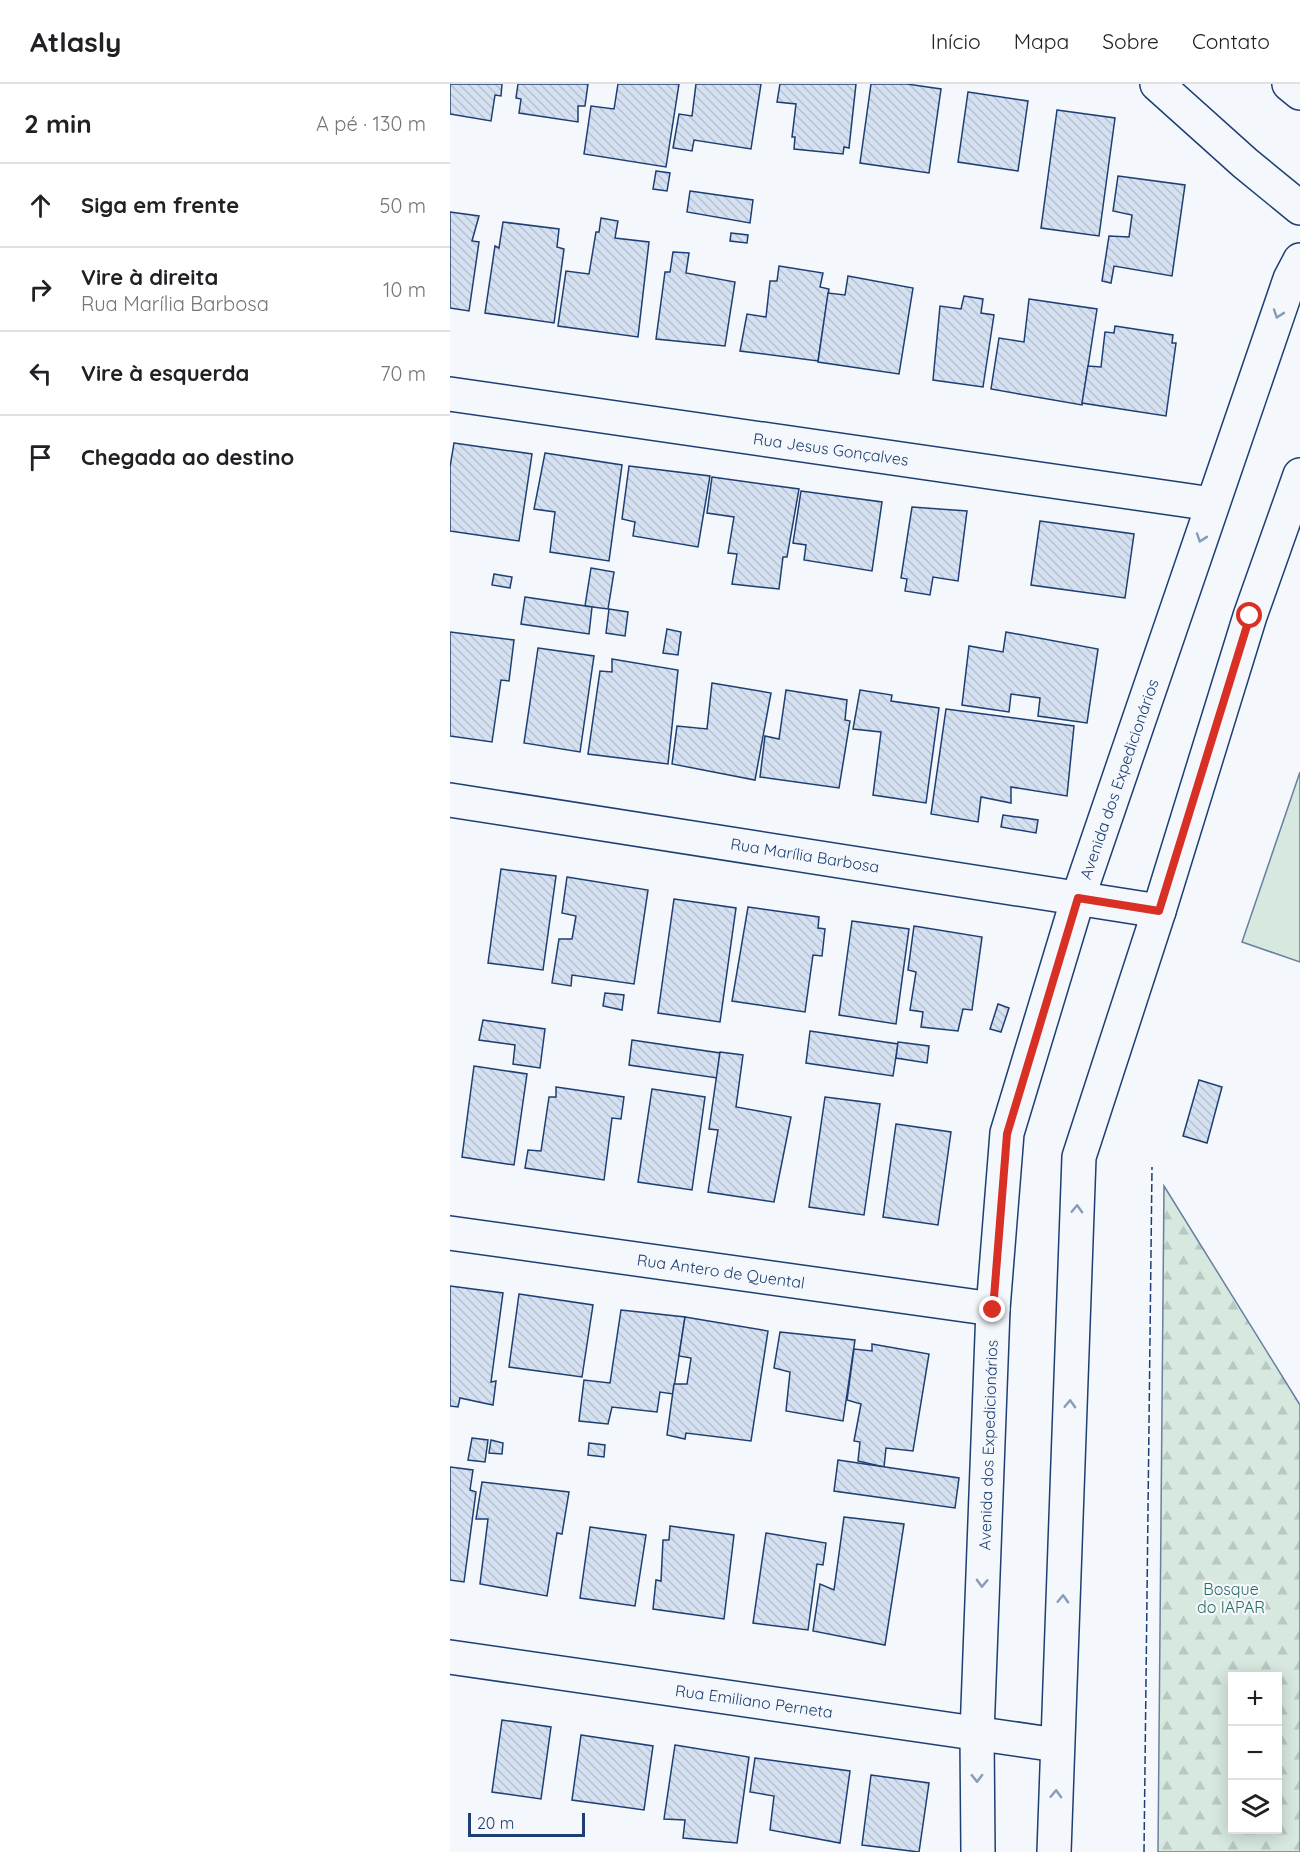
<!DOCTYPE html>
<html lang="pt">
<head>
<meta charset="utf-8">
<style>
	body { margin:0; font-family:Quicksand,sans-serif; background:#f2f2f2; color:#202124 }
	.controls { position:absolute; right:18px; bottom:18px; display:grid; overflow:hidden; border-radius:0px; box-shadow:0 3px 15px #0003 }
	.controls button { width:54px; height:54px; display:grid; place-items:center; padding:0; border:0; border-bottom:2px solid #e0e0e0; background:#fff; color:#202124; font:30px sans-serif }
	.scale { position:absolute; left:18px; bottom:15px; width:117px; box-sizing:border-box; padding-left:6px; border:3px solid #1d3f73; border-top:0; font-size:16px; line-height:21px; white-space:nowrap; color:#1d3f73; -webkit-text-stroke:4px #f4f7fb; paint-order:stroke }
	.stop { position:absolute; width:18px; height:18px; margin:-14px; border:4px solid #d93025; border-radius:50%; background:#fff }
	.stop.end { background:#d93025; border-color:#fff; box-shadow:0 2px 6px #0008 }
	.list { margin:0; padding:0; list-style:none }
	h2 { display:flex; justify-content:space-between; align-items:center; height:78px; margin:0; padding:0 24px; font-size:26px }
	h2 small { font-size:20px; font-weight:400; color:#757577 }
	.list li { display:grid; grid-template-columns:39px 1fr auto; gap:18px; align-items:center; box-sizing:border-box; height:84px; padding:0 24px; border-top:2px solid #e0e0e0 }
	.list b { display:block; font-size:22px; white-space:nowrap }
	.list p { margin:0; font-size:20px; white-space:nowrap; color:#757577 }
	.list em { font-size:20px; font-style:normal; color:#757577 }
	.icon { flex:none; width:33px; height:33px; fill:none; stroke:currentColor; stroke-width:2; stroke-linecap:round; stroke-linejoin:round }
	.map { position:relative; flex:none; width:850px; height:1768px; overflow:hidden }
	header { display:flex; align-items:center; gap:36px; box-sizing:border-box; height:84px; padding:0 30px; background:#fff; border-bottom:2px solid #e0e0e0 }
	header strong { font-size:28px }
	nav { display:flex; gap:33px; margin-inline-start:auto; font-size:21px }
	main { display:flex }
	aside { flex:1; background:#fff }
	.map>svg:first-child { display:block }
	.green { fill:#d7e8df; stroke:#687fa3; stroke-width:1.5 }
	.forest { fill:url(#forest-firs); stroke:#687fa3; stroke-width:1.5; fill-rule:evenodd }
	.building { fill:url(#building-back-hatch); stroke:#1d3f73; stroke-width:1.5 }
	.lines { fill:none; stroke-linecap:round; stroke-linejoin:round }
	.street-casing { stroke:#1d3f73; stroke-width:36 }
	.secondary-casing { stroke:#1d3f73; stroke-width:36 }
	.street { stroke:#f4f7fb; stroke-width:33 }
	.secondary { stroke:#f4f7fb; stroke-width:33 }
	.fence { stroke:#1d3f73; stroke-width:1.5; stroke-dasharray:8 3; stroke-linecap:butt }
	.oneway { stroke:#889bb7 }
	.route { stroke:#d93025; stroke-width:8 }
	.labels { text-anchor:middle; stroke-width:4.5; stroke-linejoin:round; paint-order:stroke }
	.street-label { font-size:16px; fill:#1d3f73; stroke:#f4f7fb }
	.park-label { font-size:16px; fill:#2c6c60; stroke:#f4f7fb }
</style>
</head>
<body>
<header>
<strong>Atlasly</strong>
<nav><a>Início</a><a>Mapa</a><a>Sobre</a><a>Contato</a></nav>
</header>
<main>
<aside>
<h2>2 min<small>A pé · 130 m</small></h2>
<ul class="list">
<li><svg class="icon" aria-label="ahead" viewBox="0 0 24 24"><path d="M12 20V5M6 11l6-6 6 6"/></svg><div><b>Siga em frente</b></div><em>50 m</em></li>
<li><svg class="icon" aria-label="right" viewBox="0 0 24 24"><path d="M7 20v-9h11M14 6l5 5-5 5"/></svg><div><b>Vire à direita</b><p>Rua Marília Barbosa</p></div><em>10 m</em></li>
<li><svg class="icon" aria-label="left" viewBox="0 0 24 24"><path d="M17 20v-9H6M10 6l-5 5 5 5"/></svg><div><b>Vire à esquerda</b></div><em>70 m</em></li>
<li><svg class="icon" aria-label="arrive" viewBox="0 0 24 24"><path d="M6 21V4h12l-3 4 3 4H6"/></svg><div><b>Chegada ao destino</b></div></li>
</ul>
</aside>
<div class="map">
<svg width="850" height="1768" viewBox="0 0 850 1768">
	<defs>
		<pattern id="forest-firs" width="22" height="20" patternUnits="userSpaceOnUse" patternTransform="scale(1.5)"><rect width="22" height="20" fill="#d7e8df"/><path d="M5 1l3.5 6h-7zM16 11l3.5 6h-7z" fill="#b8c8c3"/></pattern>
		<pattern id="building-back-hatch" width="6" height="6" patternUnits="userSpaceOnUse" patternTransform="scale(1.5)"><rect width="6" height="6" fill="#d5e0f0"/><path d="M-1 5l2 2M0 0l6 6M5-1l2 2" fill="none" stroke="#b6c1d1"/></pattern>
	</defs>
	<rect width="100%" height="100%" fill="#f4f7fb"/>
	<path class="green" d="M 850,688 L 850,878 L 792,858 Z"/>
	<path class="forest" d="M 714,1102 L 850,1321 L 850,1768 L 708,1768 ZM 782,1592 L 828,1592 L 828,1746 L 782,1746 Z"/>
	<g class="building">
		<path d="M 0,0 L 52,0 L 51,12 L 45,11 L 41,37 L 0,30 Z"/>
		<path d="M 68,0 L 138,0 L 135,22 L 128,22 L 128,38 L 69,29 L 71,15 L 66,14 Z"/>
		<path d="M 168,0 L 229,0 L 216,83 L 134,70 L 141,22 L 164,25 Z"/>
		<path d="M 246,0 L 311,0 L 301,65 L 244,56 L 242,67 L 223,64 L 229,30 L 242,32 Z"/>
		<path d="M 330,0 L 406,0 L 399,64 L 394,63 L 393,70 L 344,65 L 345,53 L 342,53 L 346,20 L 327,18 Z"/>
		<path d="M 421,0 L 457,0 L 491,5 L 479,89 L 410,79 Z"/>
		<path d="M 518,8 L 578,17 L 568,87 L 508,78 Z"/>
		<path d="M 607,26 L 665,34 L 649,152 L 591,144 Z"/>
		<path d="M 206,87 L 220,89 L 217,107 L 203,105 Z"/>
		<path d="M 668,92 L 735,101 L 722,192 L 664,182 L 661,199 L 652,197 L 659,152 L 679,153 L 682,131 L 663,127 Z"/>
		<path d="M 240,107 L 303,116 L 300,139 L 237,128 Z"/>
		<path d="M 0,128 L 29,132 L 22,157 L 29,158 L 19,227 L 0,224 Z"/>
		<path d="M 151,134 L 168,137 L 165,154 L 199,158 L 188,253 L 108,242 L 116,187 L 139,190 L 146,148 L 149,148 Z"/>
		<path d="M 53,138 L 109,145 L 107,163 L 114,165 L 104,239 L 35,229 L 45,162 L 49,164 Z"/>
		<path d="M 281,149 L 298,151 L 297,159 L 280,157 Z"/>
		<path d="M 223,168 L 239,169 L 236,189 L 285,198 L 275,262 L 206,255 L 215,188 L 220,188 Z"/>
		<path d="M 329,182 L 373,189 L 370,203 L 379,205 L 368,277 L 290,267 L 297,230 L 316,233 L 320,197 L 327,197 Z"/>
		<path d="M 398,192 L 463,204 L 449,290 L 368,278 L 378,209 L 395,211 Z"/>
		<path d="M 514,212 L 533,215 L 531,229 L 544,231 L 533,303 L 483,296 L 490,222 L 511,225 Z"/>
		<path d="M 579,215 L 647,225 L 632,321 L 541,305 L 549,254 L 574,258 Z"/>
		<path d="M 665,242 L 723,251 L 722,259 L 726,259 L 716,332 L 632,319 L 638,282 L 651,283 L 655,248 L 664,249 Z"/>
		<path d="M 4,359 L 82,370 L 69,457 L 0,447 L 0,383 Z"/>
		<path d="M 95,369 L 172,381 L 159,477 L 100,468 L 105,428 L 84,425 Z"/>
		<path d="M 179,382 L 260,392 L 248,463 L 183,452 L 185,438 L 172,435 Z"/>
		<path d="M 262,393 L 349,405 L 337,473 L 333,473 L 329,505 L 282,500 L 287,470 L 278,469 L 284,433 L 257,429 Z"/>
		<path d="M 351,407 L 432,418 L 422,487 L 354,476 L 356,461 L 343,459 Z"/>
		<path d="M 462,423 L 517,427 L 508,497 L 483,493 L 480,511 L 455,507 L 457,495 L 451,494 Z"/>
		<path d="M 590,437 L 684,450 L 675,514 L 581,501 Z"/>
		<path d="M 141,484 L 164,488 L 158,525 L 135,522 Z"/>
		<path d="M 44,490 L 62,493 L 60,504 L 42,501 Z"/>
		<path d="M 75,513 L 142,523 L 139,550 L 71,540 Z"/>
		<path d="M 159,525 L 178,528 L 175,552 L 156,549 Z"/>
		<path d="M 217,545 L 231,548 L 228,571 L 213,569 Z"/>
		<path d="M 0,548 L 64,556 L 59,597 L 51,596 L 42,658 L 0,652 Z"/>
		<path d="M 556,548 L 648,565 L 637,639 L 588,632 L 590,614 L 561,610 L 559,628 L 512,621 L 519,562 L 553,568 Z"/>
		<path d="M 88,564 L 144,572 L 130,668 L 74,659 Z"/>
		<path d="M 162,575 L 228,586 L 218,680 L 138,670 L 150,587 L 162,588 Z"/>
		<path d="M 262,599 L 321,609 L 305,696 L 222,680 L 227,642 L 257,645 Z"/>
		<path d="M 336,606 L 397,616 L 395,636 L 400,637 L 389,704 L 310,693 L 315,652 L 329,655 Z"/>
		<path d="M 410,606 L 442,611 L 441,617 L 489,624 L 476,719 L 423,711 L 431,648 L 403,645 Z"/>
		<path d="M 496,625 L 624,642 L 617,712 L 561,703 L 561,719 L 531,713 L 528,738 L 481,730 Z"/>
		<path d="M 553,731 L 588,736 L 586,749 L 551,743 Z"/>
		<path d="M 51,785 L 106,792 L 93,886 L 38,879 Z"/>
		<path d="M 117,793 L 198,806 L 184,900 L 122,891 L 121,902 L 102,899 L 109,855 L 122,855 L 126,832 L 112,829 Z"/>
		<path d="M 224,815 L 286,824 L 270,938 L 208,929 Z"/>
		<path d="M 298,823 L 369,833 L 368,844 L 375,845 L 372,872 L 363,871 L 355,928 L 282,917 Z"/>
		<path d="M 402,837 L 459,845 L 446,940 L 389,931 Z"/>
		<path d="M 464,842 L 532,853 L 522,926 L 513,925 L 508,947 L 471,943 L 473,928 L 460,926 L 466,888 L 458,886 Z"/>
		<path d="M 155,909 L 174,911 L 172,926 L 153,922 Z"/>
		<path d="M 548,920 L 559,924 L 551,948 L 540,945 Z"/>
		<path d="M 33,936 L 95,945 L 90,984 L 63,980 L 65,961 L 29,956 Z"/>
		<path d="M 360,947 L 448,960 L 443,992 L 356,979 Z"/>
		<path d="M 182,956 L 270,969 L 267,994 L 179,981 Z"/>
		<path d="M 448,958 L 479,962 L 477,979 L 446,974 Z"/>
		<path d="M 270,968 L 293,971 L 286,1023 L 341,1033 L 324,1118 L 258,1108 L 268,1046 L 259,1045 Z"/>
		<path d="M 24,982 L 77,990 L 64,1081 L 12,1073 Z"/>
		<path d="M 749,996 L 772,1003 L 757,1059 L 733,1052 Z"/>
		<path d="M 106,1003 L 174,1013 L 171,1035 L 162,1034 L 154,1096 L 75,1084 L 78,1066 L 91,1067 L 99,1013 L 106,1013 Z"/>
		<path d="M 202,1005 L 255,1013 L 242,1106 L 188,1098 Z"/>
		<path d="M 375,1013 L 430,1020 L 414,1131 L 359,1123 Z"/>
		<path d="M 446,1040 L 501,1048 L 488,1141 L 433,1133 Z"/>
		<path d="M 0,1202 L 53,1209 L 41,1298 L 46,1297 L 43,1321 L 10,1314 L 8,1323 L 0,1322 Z"/>
		<path d="M 69,1210 L 143,1221 L 132,1293 L 59,1283 Z"/>
		<path d="M 171,1226 L 235,1233 L 223,1310 L 210,1308 L 207,1328 L 162,1323 L 158,1340 L 129,1337 L 134,1296 L 160,1299 Z"/>
		<path d="M 235,1233 L 318,1247 L 301,1357 L 236,1349 L 235,1355 L 217,1351 L 224,1300 L 237,1300 L 241,1274 L 229,1272 Z"/>
		<path d="M 330,1248 L 405,1256 L 393,1337 L 336,1327 L 340,1288 L 324,1284 Z"/>
		<path d="M 422,1260 L 479,1270 L 463,1367 L 436,1364 L 434,1383 L 408,1377 L 410,1358 L 404,1357 L 411,1320 L 397,1316 L 404,1265 L 422,1267 Z"/>
		<path d="M 22,1354 L 38,1356 L 35,1378 L 18,1376 Z"/>
		<path d="M 41,1356 L 53,1359 L 52,1370 L 39,1369 Z"/>
		<path d="M 139,1359 L 155,1361 L 154,1373 L 138,1371 Z"/>
		<path d="M 388,1376 L 509,1394 L 505,1424 L 384,1407 Z"/>
		<path d="M 0,1383 L 23,1386 L 20,1406 L 26,1408 L 14,1498 L 0,1496 Z"/>
		<path d="M 32,1398 L 119,1408 L 112,1450 L 107,1449 L 97,1512 L 30,1500 L 38,1435 L 26,1435 Z"/>
		<path d="M 394,1433 L 454,1440 L 435,1561 L 363,1547 L 370,1500 L 384,1506 Z"/>
		<path d="M 220,1442 L 284,1451 L 274,1535 L 203,1525 L 206,1496 L 211,1497 L 213,1456 L 219,1456 Z"/>
		<path d="M 140,1443 L 196,1451 L 185,1522 L 130,1514 Z"/>
		<path d="M 316,1449 L 376,1459 L 373,1481 L 367,1480 L 358,1546 L 303,1539 Z"/>
		<path d="M 52,1636 L 101,1643 L 91,1715 L 42,1708 Z"/>
		<path d="M 131,1651 L 203,1662 L 194,1726 L 122,1716 Z"/>
		<path d="M 225,1661 L 299,1673 L 287,1759 L 233,1754 L 235,1736 L 214,1735 Z"/>
		<path d="M 305,1674 L 400,1687 L 390,1759 L 320,1746 L 324,1712 L 300,1708 Z"/>
		<path d="M 421,1691 L 479,1699 L 469,1768 L 412,1761 Z"/>
	</g>
	<g class="lines">
		<g class="street-casing">
			<g id="street">
				<path d="M 707,0 L 795,79 L 850,124"/>
				<path d="M 0,310 L 762,420"/>
				<path d="M 0,716 L 709,827"/>
				<path d="M 0,1149 L 543,1225"/>
				<path d="M 0,1573 L 607,1661"/>
			</g>
		</g>
		<g class="secondary-casing">
			<g id="secondary">
				<path d="M 839,0 L 850,9"/>
				<path d="M 528,1768 L 527,1650 L 543,1225 L 557,1049 L 628,814 L 840,195 L 850,176"/>
				<path d="M 604,1768 L 629,1073 L 709,827 L 800,532 L 850,391"/>
			</g>
		</g>
		<use href="#street" class="street"/>
		<use href="#secondary" class="secondary"/>
		<path class="fence" d="M 694,1768 L 702,1083"/>
	</g>
	<defs><path id="oneway-chevron" d="M-2-3.5L2.5 0L-2 3.5" fill="none" stroke-width="1.6" stroke-linecap="round" stroke-linejoin="round" transform="scale(1.5)"/></defs>
	<g class="oneway">
		<use href="#oneway-chevron" transform="translate(828 230) rotate(109)"/>
		<use href="#oneway-chevron" transform="translate(751 454) rotate(109)"/>
		<use href="#oneway-chevron" transform="translate(627 1125) rotate(-88)"/>
		<use href="#oneway-chevron" transform="translate(620 1320) rotate(-88)"/>
		<use href="#oneway-chevron" transform="translate(532 1499) rotate(92)"/>
		<use href="#oneway-chevron" transform="translate(613 1515) rotate(-88)"/>
		<use href="#oneway-chevron" transform="translate(527 1694) rotate(89)"/>
		<use href="#oneway-chevron" transform="translate(606 1710) rotate(-88)"/>
	</g>
	<g class="lines">
		<path class="route" d="M 543,1226 L 557,1050 L 628,814 L 709,827 L 800,532"/>
	</g>
	<g class="labels">
		<g class="street-label">
			<text transform="translate(381 365) rotate(8)" y="6">Rua Jesus Gonçalves</text>
			<text transform="translate(669 695) rotate(-71)" y="6">Avenida dos Expedicionários</text>
			<text transform="translate(355 771) rotate(9)" y="6">Rua Marília Barbosa</text>
			<text transform="translate(271 1187) rotate(8)" y="6">Rua Antero de Quental</text>
			<text transform="translate(538 1361) rotate(-88)" y="6">Avenida dos Expedicionários</text>
			<text transform="translate(304 1617) rotate(8)" y="6">Rua Emiliano Perneta</text>
		</g>
		<g class="park-label">
			<text x="781" y="1511">Bosque<tspan x="781" dy="18">do IAPAR</tspan></text>
		</g>
	</g>
</svg>
<div class="controls">
<button>+</button>
<button>−</button>
<button><svg class="icon" aria-label="layers" viewBox="0 0 24 24"><path d="M12 4l9 5-9 5-9-5zM3 14l9 5 9-5"/></svg></button>
</div>
<div class="scale">20 m</div>
<div class="stop" style="left:800px;top:532px"></div>
<div class="stop end" style="left:543px;top:1226px"></div>
</div>
</main>
</body>
</html>
